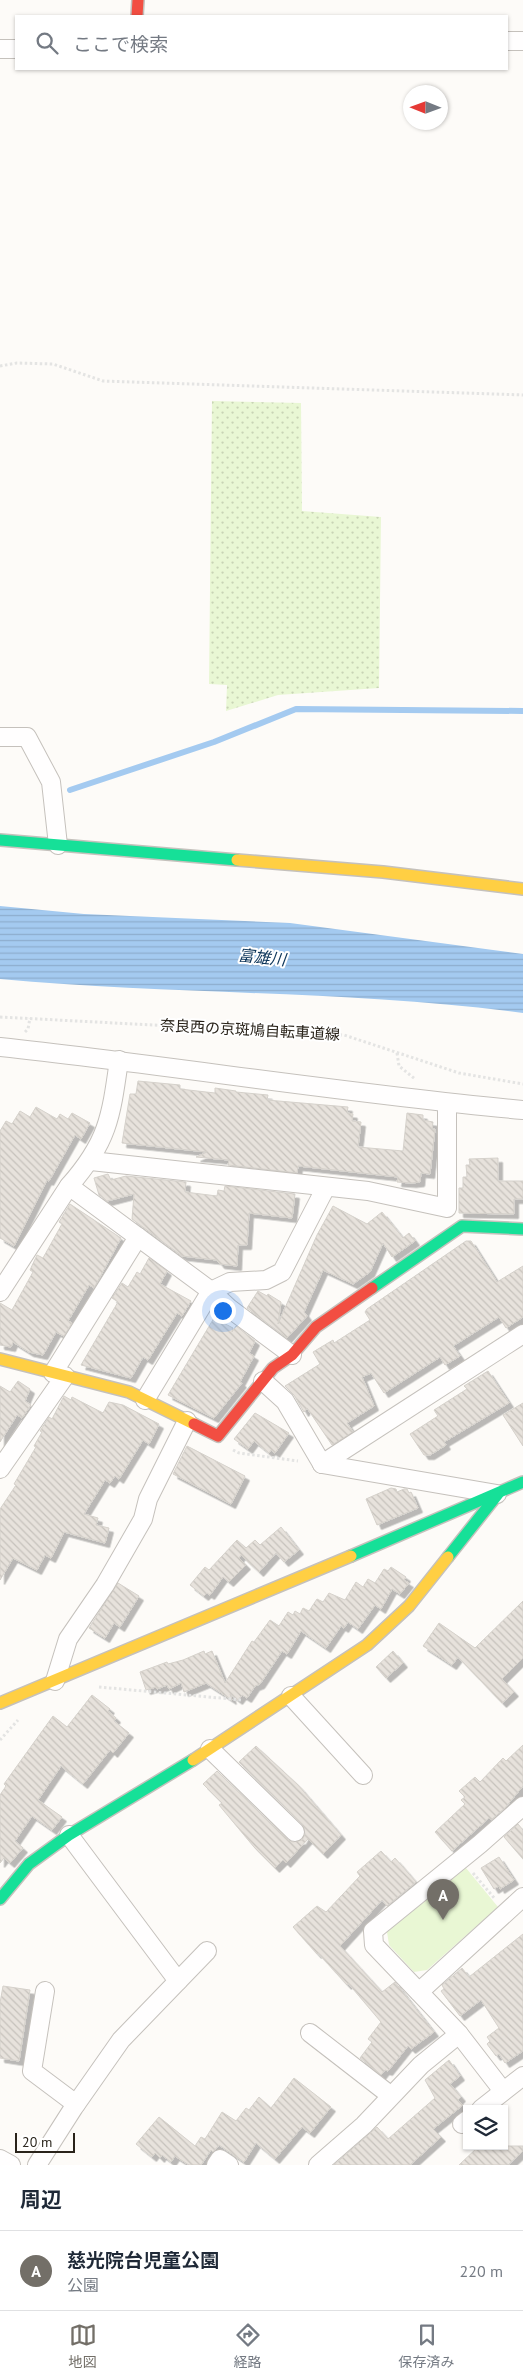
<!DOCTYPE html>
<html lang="ja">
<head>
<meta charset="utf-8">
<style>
	body { margin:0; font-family:"PT Sans","Noto Sans JP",sans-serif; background:#f2f2f3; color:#1f2937 }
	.controls { position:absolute; right:15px; bottom:15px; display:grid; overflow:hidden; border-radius:0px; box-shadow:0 1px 4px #0004 }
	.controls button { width:45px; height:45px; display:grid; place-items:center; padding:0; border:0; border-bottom:1px solid #e0e1e3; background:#fff; color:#1f2937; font:25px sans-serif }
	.compass { position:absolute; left:403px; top:85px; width:45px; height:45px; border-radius:50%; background:#fff; box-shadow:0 1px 4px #0004; rotate:271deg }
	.scale { position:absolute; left:15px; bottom:12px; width:60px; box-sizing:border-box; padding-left:5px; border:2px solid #29231a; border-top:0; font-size:14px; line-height:18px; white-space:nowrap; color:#29231a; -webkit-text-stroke:4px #fff; paint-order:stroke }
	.you { position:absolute; left:222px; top:1310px; width:18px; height:18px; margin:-12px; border:4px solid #fff; border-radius:50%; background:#1a73e8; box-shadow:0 0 0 8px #1a73e833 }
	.badge { display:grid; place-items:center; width:32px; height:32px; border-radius:50%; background:#736f68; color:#fff; font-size:16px; font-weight:700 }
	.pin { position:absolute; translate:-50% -41px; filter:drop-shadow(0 1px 2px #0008) }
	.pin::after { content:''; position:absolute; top:26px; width:18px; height:15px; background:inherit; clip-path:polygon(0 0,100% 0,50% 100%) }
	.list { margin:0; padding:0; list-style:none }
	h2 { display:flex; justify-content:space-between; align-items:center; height:65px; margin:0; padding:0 20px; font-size:21px }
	h2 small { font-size:16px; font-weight:400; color:#747a83 }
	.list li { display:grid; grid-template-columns:32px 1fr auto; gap:15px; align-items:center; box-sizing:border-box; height:80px; padding:0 20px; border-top:1px solid #e0e1e3 }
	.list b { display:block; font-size:19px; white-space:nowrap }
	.list p { margin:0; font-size:16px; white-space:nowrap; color:#747a83 }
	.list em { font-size:16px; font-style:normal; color:#747a83 }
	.icon { flex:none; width:28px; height:28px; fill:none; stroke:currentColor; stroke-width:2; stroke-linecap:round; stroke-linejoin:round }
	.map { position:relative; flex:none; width:523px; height:2165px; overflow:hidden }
	.search { position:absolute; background:#fff; box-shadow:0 1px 4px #0004; left:15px; right:15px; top:15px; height:55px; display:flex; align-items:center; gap:12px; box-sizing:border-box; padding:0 18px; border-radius:0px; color:#747a83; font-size:19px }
	.sheet { height:145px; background:#fff }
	nav { display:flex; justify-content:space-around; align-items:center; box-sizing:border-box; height:70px; border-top:1px solid #e0e1e3; background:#fff; font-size:14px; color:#747a83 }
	nav a { display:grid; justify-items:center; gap:2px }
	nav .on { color:#736f68 }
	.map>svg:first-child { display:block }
	.grass { fill:url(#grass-dots) }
	.green { fill:#e9f7d4 }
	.water { fill:url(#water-rules) }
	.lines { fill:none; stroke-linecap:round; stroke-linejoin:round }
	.stream { stroke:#a4caf0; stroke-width:6 }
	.building { fill:url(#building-back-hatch); stroke:#d5d1cb; filter:url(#shadow) }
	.street-casing { stroke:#c5c1bc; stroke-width:20 }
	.fast-casing { stroke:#c5c1bc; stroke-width:14 }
	.slow-casing { stroke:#c5c1bc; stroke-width:14 }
	.jam-casing { stroke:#c5c1bc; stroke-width:14 }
	.path { stroke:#e4e4e3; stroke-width:3; stroke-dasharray:2.5 2.5; stroke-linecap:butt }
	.street { stroke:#fffefe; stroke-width:18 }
	.fast { stroke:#16e098; stroke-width:11 }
	.slow { stroke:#ffcf43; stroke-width:11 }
	.jam { stroke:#f24e42; stroke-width:11 }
	.labels { text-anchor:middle; stroke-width:4; stroke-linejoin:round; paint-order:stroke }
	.street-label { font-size:15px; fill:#29231a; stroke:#fff }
	.water-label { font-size:16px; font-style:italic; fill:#0d3559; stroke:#fff }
</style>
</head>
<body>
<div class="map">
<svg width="523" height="2165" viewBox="0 0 523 2165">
	<defs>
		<pattern id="grass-dots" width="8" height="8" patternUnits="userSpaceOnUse" patternTransform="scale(1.25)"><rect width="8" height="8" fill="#e9f7d4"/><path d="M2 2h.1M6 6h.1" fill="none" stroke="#c8d3b5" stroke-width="1.8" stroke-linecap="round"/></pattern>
		<pattern id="water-rules" width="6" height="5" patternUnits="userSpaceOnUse" patternTransform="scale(1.25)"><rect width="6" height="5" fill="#a4caf0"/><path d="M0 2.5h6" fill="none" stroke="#8dadcd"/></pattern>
		<pattern id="building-back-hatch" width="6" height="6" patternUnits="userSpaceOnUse" patternTransform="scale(1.25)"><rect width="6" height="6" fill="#e7e2dc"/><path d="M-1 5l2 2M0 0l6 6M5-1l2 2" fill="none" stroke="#c6c2bc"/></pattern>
		<filter id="shadow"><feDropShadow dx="4.5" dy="4.5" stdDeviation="0" flood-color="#0004"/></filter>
	</defs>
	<rect width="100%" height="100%" fill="#fdfbf8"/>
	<path class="grass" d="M 212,401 L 301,403 L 302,511 L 381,517 L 379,688 L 278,695 L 226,711 L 227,685 L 209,684 Z"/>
	<path class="green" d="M 466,1868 L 498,1907 L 427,1970 L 414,1972 L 389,1945 L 387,1932 Z"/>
	<path class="water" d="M 0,906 L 84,914 L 290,923 L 523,954 L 523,1013 C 350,990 174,995 0,979 Z"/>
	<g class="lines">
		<path class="stream" d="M 70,790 L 214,742 L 296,709 L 523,711"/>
	</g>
	<g class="building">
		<path d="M 138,1081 L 180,1085 L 180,1089 L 215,1093 L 215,1088 L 236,1091 L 236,1092 L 268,1095 L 267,1100 L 348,1107 L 347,1113 L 353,1114 L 352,1121 L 361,1122 L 358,1147 L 403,1151 L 407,1113 L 423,1115 L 423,1120 L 433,1122 L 432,1129 L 435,1129 L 430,1174 L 421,1173 L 420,1182 L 412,1183 L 397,1182 L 398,1177 L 298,1166 L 297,1173 L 228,1165 L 229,1160 L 196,1157 L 207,1152 L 122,1143 L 130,1094 L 136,1094 Z"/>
		<path d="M 36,1107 L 57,1119 L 60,1114 L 68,1119 L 72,1113 L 90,1123 L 81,1139 L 75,1135 L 49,1181 L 47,1180 L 14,1246 L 0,1238 L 0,1131 L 6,1121 L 12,1124 L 20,1111 L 30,1117 Z"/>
		<path d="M 498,1158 L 498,1181 L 523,1181 L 523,1199 L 514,1199 L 514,1214 L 459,1213 L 459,1188 L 463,1188 L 463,1177 L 467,1177 L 466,1165 L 470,1165 L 469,1159 Z"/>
		<path d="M 108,1174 L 111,1180 L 126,1176 L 186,1182 L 185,1192 L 217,1196 L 218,1190 L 224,1191 L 225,1186 L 295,1194 L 292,1218 L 249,1213 L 247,1245 L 238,1245 L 237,1266 L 220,1264 L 217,1260 L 182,1256 L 132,1219 L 134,1194 L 107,1201 L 99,1195 L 94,1178 Z"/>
		<path d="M 70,1204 L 121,1238 L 94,1288 L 89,1285 L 68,1321 L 72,1323 L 64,1336 L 56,1332 L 43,1355 L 29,1352 L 13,1342 L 11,1347 L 0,1345 L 0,1303 L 12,1310 L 33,1272 L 30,1270 L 37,1255 L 43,1258 L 62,1224 L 59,1222 Z"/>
		<path d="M 333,1206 L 367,1224 L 382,1212 L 403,1238 L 409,1233 L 415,1241 L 392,1257 L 383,1243 L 370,1272 L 353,1284 L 323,1270 L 304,1312 L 307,1316 L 287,1338 L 247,1308 L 258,1291 L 267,1296 L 268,1294 L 281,1302 L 278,1324 L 317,1235 Z"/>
		<path d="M 466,1241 L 471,1241 L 497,1282 L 523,1266 L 523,1317 L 506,1328 L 499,1317 L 453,1346 L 460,1356 L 445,1365 L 440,1357 L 384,1393 L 371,1373 L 362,1377 L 374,1406 L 347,1423 L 353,1432 L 332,1445 L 307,1408 L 304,1412 L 294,1395 L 285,1386 L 320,1364 L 313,1352 L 333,1340 L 334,1343 L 370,1320 L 365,1312 L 367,1309 Z"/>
		<path d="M 149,1258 L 167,1271 L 160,1284 L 191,1301 L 182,1316 L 177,1313 L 148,1360 L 143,1357 L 131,1378 L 81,1365 L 118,1302 L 112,1298 L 122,1283 L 128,1287 L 137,1272 L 140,1274 Z"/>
		<path d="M 214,1318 L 233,1328 L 232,1332 L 236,1326 L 255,1341 L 249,1353 L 254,1356 L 240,1382 L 242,1383 L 214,1418 L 168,1395 Z"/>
		<path d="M 488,1371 L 509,1403 L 444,1442 L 446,1445 L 430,1455 L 424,1455 L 410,1434 L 438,1416 L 434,1410 L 467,1389 L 464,1386 Z"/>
		<path d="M 18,1381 L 30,1389 L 25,1401 L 31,1405 L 22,1418 L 17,1415 L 0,1442 L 0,1386 L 10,1392 Z"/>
		<path d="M 64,1396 L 71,1400 L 72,1397 L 103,1413 L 109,1402 L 123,1405 L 159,1424 L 149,1444 L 143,1440 L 119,1479 L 115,1476 L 110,1483 L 105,1480 L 84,1514 L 98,1518 L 96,1525 L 109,1528 L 105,1543 L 64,1532 L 51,1558 L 45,1555 L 37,1570 L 13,1558 L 0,1580 L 0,1509 L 16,1485 L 14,1484 L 36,1447 L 34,1446 L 42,1432 L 40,1431 L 49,1417 L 52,1419 Z"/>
		<path d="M 523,1403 L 523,1446 L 503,1415 Z"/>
		<path d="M 255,1413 L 289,1433 L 275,1453 L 271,1450 L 269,1453 L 254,1441 L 248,1449 L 234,1439 Z"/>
		<path d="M 187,1446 L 245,1476 L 231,1504 L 173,1474 Z"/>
		<path d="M 391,1488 L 396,1489 L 397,1492 L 404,1489 L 407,1489 L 409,1493 L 411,1492 L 418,1508 L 377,1525 L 366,1499 Z"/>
		<path d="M 281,1527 L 299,1550 L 284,1562 L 276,1553 L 259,1572 L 241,1555 L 239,1558 L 246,1565 L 229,1582 L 223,1577 L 210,1595 L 207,1593 L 204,1596 L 190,1585 L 205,1567 L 209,1570 L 237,1540 L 246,1548 L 255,1540 L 260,1545 Z"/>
		<path d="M 391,1567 L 406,1577 L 404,1580 L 409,1583 L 400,1594 L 392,1589 L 381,1609 L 375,1605 L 358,1629 L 348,1622 L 344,1628 L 341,1626 L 326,1648 L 301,1631 L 287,1654 L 282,1651 L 260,1684 L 255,1686 L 247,1698 L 242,1695 L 238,1700 L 230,1694 L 232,1700 L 206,1683 L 184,1692 L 181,1683 L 169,1689 L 167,1685 L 157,1689 L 156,1687 L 146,1690 L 140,1672 L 167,1662 L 168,1664 L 183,1660 L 204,1651 L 205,1654 L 212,1651 L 225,1683 L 252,1641 L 254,1642 L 270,1620 L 279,1626 L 288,1612 L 293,1615 L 295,1611 L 300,1614 L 303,1608 L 309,1611 L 317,1599 L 323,1602 L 329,1593 L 345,1600 L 356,1582 L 363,1587 L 368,1579 L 375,1583 L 384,1569 L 388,1571 Z"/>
		<path d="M 118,1583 L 139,1596 L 120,1627 L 114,1623 L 105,1638 L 89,1628 Z"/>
		<path d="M 523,1601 L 523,1658 L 502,1679 L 514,1692 L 502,1703 L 458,1657 L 452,1665 L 423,1646 L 439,1623 L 475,1648 Z"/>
		<path d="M 393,1651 L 403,1663 L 386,1678 L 376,1667 Z"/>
		<path d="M 92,1695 L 110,1709 L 108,1711 L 116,1718 L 114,1721 L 129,1733 L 113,1753 L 110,1750 L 83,1784 L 61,1766 L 38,1800 L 62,1817 L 52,1830 L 32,1816 L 15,1841 L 23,1848 L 10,1863 L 4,1858 L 0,1863 L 0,1795 L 6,1786 L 4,1784 L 53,1716 L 67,1727 Z"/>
		<path d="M 523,1745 L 523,1786 L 505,1808 L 491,1820 L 489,1818 L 452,1851 L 435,1832 L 465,1804 L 461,1800 L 465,1797 L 459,1791 L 475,1777 L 480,1782 L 503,1758 L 506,1761 Z"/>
		<path d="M 256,1746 L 298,1785 L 341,1835 L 323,1854 L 308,1839 L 286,1863 L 283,1860 L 275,1868 L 254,1847 L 219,1805 L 222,1803 L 203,1784 L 217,1771 L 288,1840 L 293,1842 L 302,1840 L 305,1834 L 302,1824 L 239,1762 Z"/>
		<path d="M 518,1824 L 523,1830 L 523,1859 L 504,1837 Z"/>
		<path d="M 381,1851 L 391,1862 L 395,1858 L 416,1882 L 387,1906 L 382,1900 L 340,1946 L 382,1992 L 395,1982 L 434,2032 L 411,2049 L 408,2046 L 388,2071 L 385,2070 L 381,2075 L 360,2058 L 372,2042 L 368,2039 L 381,2022 L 348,1983 L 347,1985 L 318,1953 L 317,1954 L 293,1927 L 317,1906 L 326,1912 L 360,1876 L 357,1872 Z"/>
		<path d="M 499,1857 L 514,1880 L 500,1889 L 499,1886 L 494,1889 L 481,1868 Z"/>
		<path d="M 523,1934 L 523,2051 L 505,2063 L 499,2054 L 496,2056 L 487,2044 L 490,2041 L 487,2037 L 499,2028 L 481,2000 L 460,2016 L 441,1991 L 444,1989 L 442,1985 L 462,1968 L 469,1977 Z"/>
		<path d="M 3,1986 L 30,1990 L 19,2061 L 0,2058 L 0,2003 Z"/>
		<path d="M 449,2060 L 460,2076 L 450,2084 L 461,2097 L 458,2100 L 463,2105 L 433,2129 L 441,2137 L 410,2165 L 334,2165 L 377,2127 L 388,2139 L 435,2098 L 425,2080 Z"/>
		<path d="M 294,2078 L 331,2107 L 310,2133 L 302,2127 L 275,2159 L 256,2143 L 244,2162 L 219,2145 L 213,2152 L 211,2150 L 201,2165 L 189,2165 L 175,2156 L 171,2162 L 162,2155 L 160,2158 L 155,2153 L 152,2157 L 136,2144 L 159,2117 L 195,2146 L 201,2137 L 205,2139 L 222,2112 L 236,2121 L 246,2108 L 249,2110 L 259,2097 L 271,2108 Z"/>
		<path d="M 479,2146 L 523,2146 L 523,2151 L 508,2165 L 459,2165 Z"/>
	</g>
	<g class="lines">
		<g class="street-casing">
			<g id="street">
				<path d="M 507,41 L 523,41"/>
				<path d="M 0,49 L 16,49"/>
				<path d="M 0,737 L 27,737 L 51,782 L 58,845"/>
				<path d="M 0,1047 C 175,1066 348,1094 523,1110"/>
				<path d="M 91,1161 L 368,1191 L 447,1208 L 447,1103"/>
				<path d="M 69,1186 C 108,1142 111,1117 119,1060"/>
				<path d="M 0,1292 L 69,1186 L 211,1291 L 229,1308 L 292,1355"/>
				<path d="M 53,1373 L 138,1237"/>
				<path d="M 263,1381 L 285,1401 L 322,1464"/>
				<path d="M 145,1400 L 211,1291 L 230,1282 L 266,1280 L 282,1272 L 326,1187"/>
				<path d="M 322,1464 L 523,1334"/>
				<path d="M 322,1464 L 497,1494"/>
				<path d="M 0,1469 L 65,1376"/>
				<path d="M 55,1681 L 68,1639 L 105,1585 L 143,1519 L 148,1499 L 187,1421"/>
				<path d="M 291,1696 L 363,1775"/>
				<path d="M 210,1749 L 295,1832"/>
				<path d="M 69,1835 L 178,1981"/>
				<path d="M 45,1991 L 32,2071 L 76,2104"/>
				<path d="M 419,1992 L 523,1897"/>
				<path d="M 310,2033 L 390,2095"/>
				<path d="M 503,2091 L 459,2034 L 374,1945 L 373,1931 L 480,1844 L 523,1806"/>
				<path d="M 481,2109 L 523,2076"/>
				<path d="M 462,2124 L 467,2120"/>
				<path d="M 0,2159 L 11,2165"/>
				<path d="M 37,2165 L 74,2107 L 121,2040 L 207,1951"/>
				<path d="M 216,2165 L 220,2159 L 229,2165"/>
				<path d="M 318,2165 L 364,2125 L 421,2065 L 459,2034"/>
			</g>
		</g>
		<g class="fast-casing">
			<g id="fast">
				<path d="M 0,840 L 237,860"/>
				<path d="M 372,1288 L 462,1226 L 523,1229"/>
				<path d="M 351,1556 L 523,1482"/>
				<path d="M 448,1557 L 498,1494"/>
				<path d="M 0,1899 L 29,1864 L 69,1835 L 193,1760"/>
			</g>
		</g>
		<g class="slow-casing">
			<g id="slow">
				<path d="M 237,860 L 383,872 L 523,889"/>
				<path d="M 0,1359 L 129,1392 L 194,1424"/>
				<path d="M 0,1703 L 351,1556"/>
				<path d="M 193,1760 L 367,1645 L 409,1606 L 448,1557"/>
			</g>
		</g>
		<g class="jam-casing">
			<g id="jam">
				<path d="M 137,16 L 138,0"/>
				<path d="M 194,1424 L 218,1436 L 273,1368 L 292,1355 L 316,1327 L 372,1288"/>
			</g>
		</g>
		<g class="path">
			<path d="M 0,366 L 17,363 L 53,364 L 103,381 L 523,395"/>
			<path d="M 0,1017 L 344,1035 L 459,1073 L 523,1084"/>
			<path d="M 25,1032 L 28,1029 L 30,1018"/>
			<path d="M 397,1053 L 399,1066 L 415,1079"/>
			<path d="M 233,1450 L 239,1453 L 298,1461"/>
			<path d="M 99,1687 L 242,1700"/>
			<path d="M 0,1740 L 18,1720"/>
			<path d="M 473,1873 L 495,1899"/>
		</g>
		<use href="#street" class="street"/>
		<use href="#fast" class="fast"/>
		<use href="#slow" class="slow"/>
		<use href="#jam" class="jam"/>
	</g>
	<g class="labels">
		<g class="street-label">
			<text transform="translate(250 1030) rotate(3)" y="5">奈良西の京斑鳩自転車道線</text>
		</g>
		<g class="water-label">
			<text transform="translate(262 957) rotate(6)" y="6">富雄川</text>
		</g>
	</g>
</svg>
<div class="controls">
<button><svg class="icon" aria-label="layers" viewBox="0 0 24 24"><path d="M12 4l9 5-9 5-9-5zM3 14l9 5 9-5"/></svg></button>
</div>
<svg class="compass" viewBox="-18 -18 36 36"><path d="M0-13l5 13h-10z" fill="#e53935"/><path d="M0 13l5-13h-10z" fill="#747a83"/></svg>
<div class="scale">20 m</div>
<div class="you"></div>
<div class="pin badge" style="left:443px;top:1920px">A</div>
<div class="search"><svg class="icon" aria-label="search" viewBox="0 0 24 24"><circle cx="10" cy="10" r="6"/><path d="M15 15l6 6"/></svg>ここで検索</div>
</div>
<section class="sheet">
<h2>周辺<small></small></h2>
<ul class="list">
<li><span class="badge">A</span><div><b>慈光院台児童公園</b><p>公園</p></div><em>220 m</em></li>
</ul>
</section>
<nav>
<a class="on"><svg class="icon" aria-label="map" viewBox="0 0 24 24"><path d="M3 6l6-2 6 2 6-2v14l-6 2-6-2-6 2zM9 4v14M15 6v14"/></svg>地図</a>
<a><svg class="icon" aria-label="directions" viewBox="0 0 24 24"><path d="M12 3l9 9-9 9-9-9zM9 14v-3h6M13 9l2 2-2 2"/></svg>経路</a>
<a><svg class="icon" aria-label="saved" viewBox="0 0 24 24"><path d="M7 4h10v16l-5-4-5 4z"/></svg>保存済み</a>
</nav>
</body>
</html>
